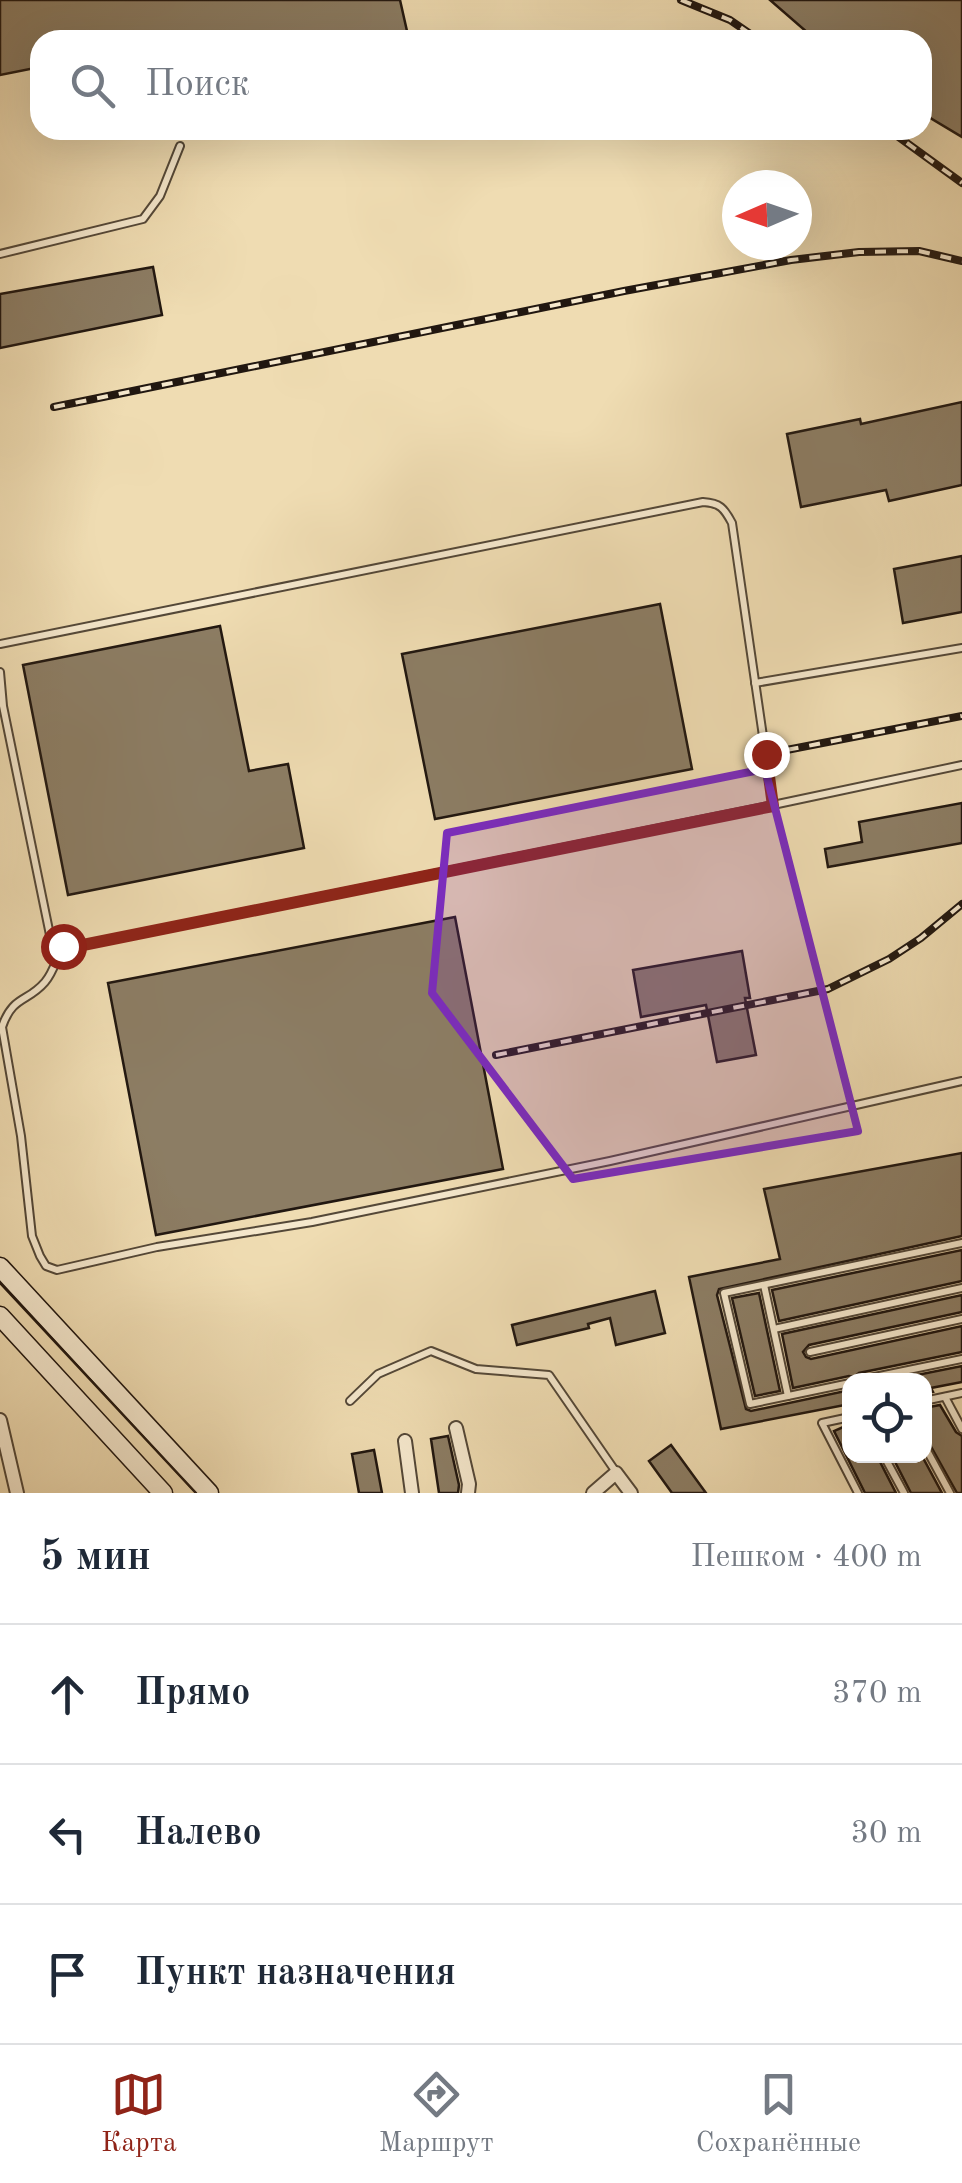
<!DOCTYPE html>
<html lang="ru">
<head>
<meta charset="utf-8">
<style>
	body { margin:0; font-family:"Old Standard TT",serif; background:#f6f6f7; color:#1f2937 }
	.controls { position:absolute; right:30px; bottom:30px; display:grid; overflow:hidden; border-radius:20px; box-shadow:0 10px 40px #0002 }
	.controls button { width:90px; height:90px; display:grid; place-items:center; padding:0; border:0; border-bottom:2px solid #e0e1e3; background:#fff; color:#1f2937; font:50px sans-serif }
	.compass { position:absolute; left:722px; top:170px; width:90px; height:90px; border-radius:50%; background:#fff; box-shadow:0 10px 40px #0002; rotate:268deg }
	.stop { position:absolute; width:30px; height:30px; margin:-22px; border:8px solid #8f2418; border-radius:50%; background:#fff }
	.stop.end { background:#8f2418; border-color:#fff; box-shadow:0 2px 10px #0008 }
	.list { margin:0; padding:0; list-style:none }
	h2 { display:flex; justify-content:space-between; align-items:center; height:130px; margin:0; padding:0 40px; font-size:42px }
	h2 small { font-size:32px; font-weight:400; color:#747a83 }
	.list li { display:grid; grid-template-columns:65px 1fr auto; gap:30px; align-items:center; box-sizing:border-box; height:140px; padding:0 40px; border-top:2px solid #e0e1e3 }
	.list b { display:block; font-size:38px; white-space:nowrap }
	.list em { font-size:32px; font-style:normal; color:#747a83 }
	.icon { flex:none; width:55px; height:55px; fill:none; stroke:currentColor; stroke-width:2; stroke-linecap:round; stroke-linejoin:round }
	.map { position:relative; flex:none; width:962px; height:1493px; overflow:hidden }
	.search { position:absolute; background:#fff; box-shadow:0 10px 40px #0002; left:30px; right:30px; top:30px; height:110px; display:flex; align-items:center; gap:25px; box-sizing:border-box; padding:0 35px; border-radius:30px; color:#747a83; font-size:38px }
	.sheet { height:550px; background:#fff }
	nav { display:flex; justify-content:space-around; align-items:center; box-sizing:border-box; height:140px; border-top:2px solid #e0e1e3; background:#fff; font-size:28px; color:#747a83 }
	nav a { display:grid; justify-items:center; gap:5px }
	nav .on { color:#8f2418 }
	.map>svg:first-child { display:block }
	.building { fill:#8c7d64; stroke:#211710; stroke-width:2.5 }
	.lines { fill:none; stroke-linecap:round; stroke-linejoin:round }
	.service-casing { stroke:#544838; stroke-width:10 }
	.minor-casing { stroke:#544838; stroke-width:16 }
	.secondary-casing { stroke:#211710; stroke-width:21 }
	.service { stroke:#f5e8cd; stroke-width:6 }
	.minor { stroke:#f5e8cd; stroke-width:12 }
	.secondary { stroke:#f5e8cd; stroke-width:18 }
	.tram { stroke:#211710; stroke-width:2.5 }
	.rail-casing { stroke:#211710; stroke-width:8 }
	.rail { stroke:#f5e8cd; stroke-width:4; stroke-dasharray:11; stroke-linecap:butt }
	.route { stroke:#8f2418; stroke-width:12 }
	.marked { fill:#7b2cbf; fill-opacity:0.2; stroke:#7b2cbf; stroke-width:8; stroke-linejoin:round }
</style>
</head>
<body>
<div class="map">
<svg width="962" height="1493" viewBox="0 0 962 1493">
	<rect width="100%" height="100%" fill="#efdcb2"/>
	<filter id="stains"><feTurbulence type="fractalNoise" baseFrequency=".002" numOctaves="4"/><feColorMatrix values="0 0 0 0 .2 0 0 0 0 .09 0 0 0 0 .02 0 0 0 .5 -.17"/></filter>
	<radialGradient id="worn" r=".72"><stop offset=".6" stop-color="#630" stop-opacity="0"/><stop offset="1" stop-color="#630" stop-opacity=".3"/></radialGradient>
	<g class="building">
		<path d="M 0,0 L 400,0 L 409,40 L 188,40 L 187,37 L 172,40 L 40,40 L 40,67 L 0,75 Z"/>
		<path d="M 770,0 L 962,0 L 962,137 L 922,113 L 922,40 L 816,40 Z"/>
		<path d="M 153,267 L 162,315 L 0,348 L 0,294 Z"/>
		<path d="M 962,402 L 962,485 L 889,501 L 886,490 L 801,507 L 787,434 L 860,419 L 861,424 Z"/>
		<path d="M 962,556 L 962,612 L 903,623 L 894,569 Z"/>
		<path d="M 660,604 L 692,769 L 435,819 L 402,654 Z"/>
		<path d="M 220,626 L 249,771 L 288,764 L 304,848 L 68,895 L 23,665 Z"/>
		<path d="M 962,803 L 962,843 L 828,867 L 825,849 L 862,842 L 859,822 Z"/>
		<path d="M 455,917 L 503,1169 L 156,1235 L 108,983 Z"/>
		<path d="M 742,951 L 750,998 L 745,998 L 756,1055 L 717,1062 L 706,1005 L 641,1017 L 633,970 Z"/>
		<path d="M 962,1153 L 962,1236 L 719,1289 L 717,1295 L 746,1409 L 751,1411 L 850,1390 L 850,1404 L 721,1429 L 689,1277 L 780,1259 L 764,1189 Z"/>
		<path d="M 962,1250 L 962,1281 L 779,1321 L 772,1290 Z"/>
		<path d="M 655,1291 L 665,1333 L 616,1345 L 610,1318 L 588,1324 L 589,1328 L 517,1345 L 512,1325 Z"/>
		<path d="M 759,1293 L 780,1391 L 755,1396 L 732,1298 Z"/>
		<path d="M 962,1295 L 962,1312 L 809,1345 L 803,1352 L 806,1357 L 811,1359 L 962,1326 L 962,1352 L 859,1373 L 854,1377 L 849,1376 L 793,1388 L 782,1334 Z"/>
		<path d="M 962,1366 L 962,1382 L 931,1388 L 933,1392 L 924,1394 L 924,1380 L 892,1380 Z"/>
		<path d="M 940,1405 L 956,1432 L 962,1436 L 962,1493 L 957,1493 L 924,1434 L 924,1408 Z"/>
		<path d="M 850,1424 L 850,1456 L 877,1456 L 896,1493 L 865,1493 L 834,1431 Z"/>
		<path d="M 448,1436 L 459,1485 L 458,1493 L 439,1493 L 431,1439 Z"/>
		<path d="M 671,1445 L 706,1493 L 672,1493 L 649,1461 Z"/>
		<path d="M 374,1450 L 382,1493 L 359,1493 L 352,1454 Z"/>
		<path d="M 892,1456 L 922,1456 L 942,1493 L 911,1493 Z"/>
	</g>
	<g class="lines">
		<g class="service-casing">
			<g id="service">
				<path d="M 0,254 L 143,219 L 160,196 L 180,146"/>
				<path d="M 0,644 L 703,502 C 720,503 724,508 732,523 L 773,805"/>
				<path d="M 0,672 L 3,706 L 50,935 L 63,946 L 73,947 L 773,805 L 962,765"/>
				<path d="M 755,683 L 962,648"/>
				<path d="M 63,946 C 57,958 53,973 45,982 C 27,1003 13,995 2,1027 L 21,1136 L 32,1236 L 40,1256 L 46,1266 L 57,1270 L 157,1247 L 312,1222 L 610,1161 L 962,1081"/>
				<path d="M 764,1285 L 788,1396"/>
				<path d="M 774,1329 L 962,1288"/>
				<path d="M 810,1352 L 962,1319"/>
				<path d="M 860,1380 L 962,1359"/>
				<path d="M 850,1383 L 750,1404 L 724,1293 L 962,1243"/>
				<path d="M 945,1397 L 962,1429"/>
				<path d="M 350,1401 L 378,1374 L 431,1351 L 476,1369 L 549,1375 L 616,1472"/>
				<path d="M 924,1401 L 962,1393"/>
				<path d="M 850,1417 L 822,1423 L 858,1493"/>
				<path d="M 924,1445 L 950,1493"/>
				<path d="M 884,1456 L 904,1493"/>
			</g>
		</g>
		<g class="minor-casing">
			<g id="minor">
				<path d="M 0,1420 L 17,1493"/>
				<path d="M 456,1428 L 469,1484 L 468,1493"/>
				<path d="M 405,1441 L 412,1493"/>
				<path d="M 593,1493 L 616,1473 L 631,1493"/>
			</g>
		</g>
		<g class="secondary-casing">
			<g id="secondary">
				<path d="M 0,1267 L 209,1493"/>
				<path d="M 0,1316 L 163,1493"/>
			</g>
		</g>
		<use href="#service" class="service"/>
		<use href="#minor" class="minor"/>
		<use href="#secondary" class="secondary"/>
		<path class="tram" d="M 0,1283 L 196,1493"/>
		<g class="rail-casing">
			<g id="rail">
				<path d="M 681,0 L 730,20 L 759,40"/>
				<path d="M 889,130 L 962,183"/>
				<path d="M 54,407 L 624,291 L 791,260 L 859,252 L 919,251 L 962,261"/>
				<path d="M 766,754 L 962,716"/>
				<path d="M 496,1055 L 828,989 L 889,959 L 921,938 L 962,904"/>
			</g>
		</g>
		<use href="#rail" class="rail"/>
	</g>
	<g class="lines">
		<path class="route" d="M 63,946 L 73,947 L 773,806 L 766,754"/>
	</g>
	<path class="marked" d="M 765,769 L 858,1131 L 573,1179 L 432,993 L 447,833 Z"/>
	<rect width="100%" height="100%" filter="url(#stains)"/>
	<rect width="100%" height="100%" fill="url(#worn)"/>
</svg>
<div class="controls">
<button><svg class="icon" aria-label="locate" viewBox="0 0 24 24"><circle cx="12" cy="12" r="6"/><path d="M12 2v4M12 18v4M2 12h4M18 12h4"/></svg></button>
</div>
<svg class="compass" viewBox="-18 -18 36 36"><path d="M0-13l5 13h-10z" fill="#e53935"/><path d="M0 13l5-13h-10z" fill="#747a83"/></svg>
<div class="stop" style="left:63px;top:946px"></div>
<div class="stop end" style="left:766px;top:754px"></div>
<div class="search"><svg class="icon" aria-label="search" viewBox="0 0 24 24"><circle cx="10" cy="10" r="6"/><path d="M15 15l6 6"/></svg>Поиск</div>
</div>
<section class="sheet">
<h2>5 мин<small>Пешком · 400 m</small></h2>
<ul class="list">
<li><svg class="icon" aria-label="ahead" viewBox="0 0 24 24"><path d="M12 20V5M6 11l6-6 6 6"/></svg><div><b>Прямо</b></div><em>370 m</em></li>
<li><svg class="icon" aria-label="left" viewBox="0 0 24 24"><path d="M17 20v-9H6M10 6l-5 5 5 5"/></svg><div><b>Налево</b></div><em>30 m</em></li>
<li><svg class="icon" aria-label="arrive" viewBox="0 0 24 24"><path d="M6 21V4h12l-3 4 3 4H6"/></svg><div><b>Пункт назначения</b></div></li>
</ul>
</section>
<nav>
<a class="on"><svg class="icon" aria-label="map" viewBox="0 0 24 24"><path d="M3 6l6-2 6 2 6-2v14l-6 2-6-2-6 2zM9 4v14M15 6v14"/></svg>Карта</a>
<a><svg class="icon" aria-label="directions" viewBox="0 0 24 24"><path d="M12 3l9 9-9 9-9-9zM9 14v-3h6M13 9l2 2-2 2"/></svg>Маршрут</a>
<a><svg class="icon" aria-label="saved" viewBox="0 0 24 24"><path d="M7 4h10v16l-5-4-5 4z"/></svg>Сохранённые</a>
</nav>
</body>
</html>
